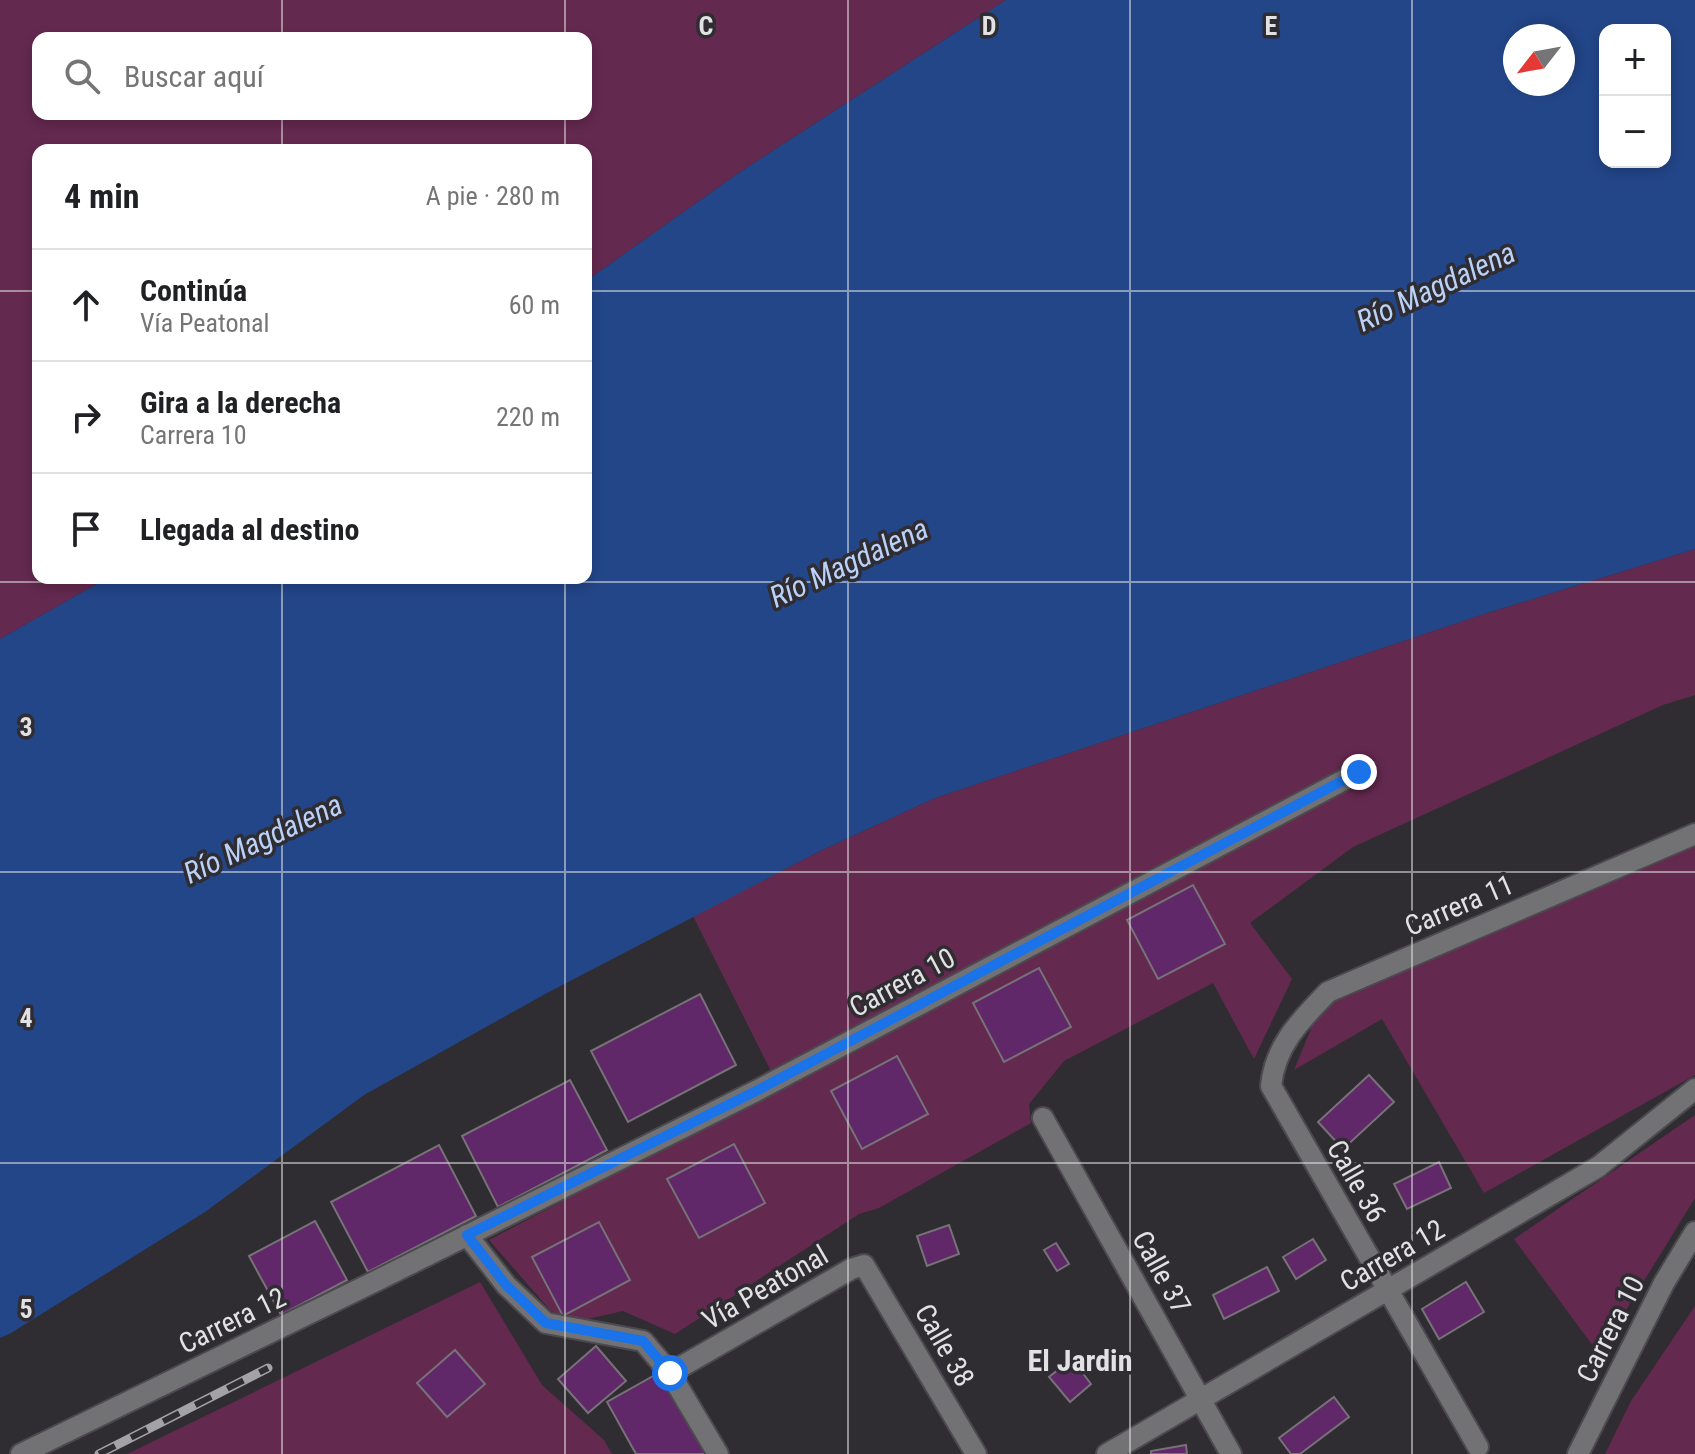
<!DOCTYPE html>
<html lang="es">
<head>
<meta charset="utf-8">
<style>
	body { margin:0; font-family:"Roboto Condensed",sans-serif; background:#f2f2f2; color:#202124 }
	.controls { position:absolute; right:24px; top:24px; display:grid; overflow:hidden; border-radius:16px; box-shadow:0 4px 12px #0003 }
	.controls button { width:72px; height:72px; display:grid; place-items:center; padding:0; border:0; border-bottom:2px solid #e0e0e0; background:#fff; color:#202124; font:40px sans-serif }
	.compass { position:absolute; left:1503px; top:24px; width:72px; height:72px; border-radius:50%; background:#fff; box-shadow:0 4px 12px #0003; rotate:239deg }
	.stop { position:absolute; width:24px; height:24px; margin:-18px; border:6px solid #1a73e8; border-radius:50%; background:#fff }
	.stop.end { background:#1a73e8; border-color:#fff; box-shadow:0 2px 8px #0008 }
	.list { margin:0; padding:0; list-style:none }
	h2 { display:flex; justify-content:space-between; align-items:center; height:104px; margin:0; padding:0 32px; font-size:34px }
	h2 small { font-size:26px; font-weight:400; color:#757577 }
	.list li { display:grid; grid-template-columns:52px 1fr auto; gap:24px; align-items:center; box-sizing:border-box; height:112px; padding:0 32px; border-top:2px solid #e0e0e0 }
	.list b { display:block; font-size:30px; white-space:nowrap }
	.list p { margin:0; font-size:26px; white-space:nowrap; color:#757577 }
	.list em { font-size:26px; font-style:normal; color:#757577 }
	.icon { flex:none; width:44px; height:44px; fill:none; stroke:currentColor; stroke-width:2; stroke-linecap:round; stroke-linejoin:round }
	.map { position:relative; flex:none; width:1695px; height:1454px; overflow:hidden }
	.search { position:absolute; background:#fff; box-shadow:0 4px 12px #0003; left:32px; top:32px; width:560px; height:88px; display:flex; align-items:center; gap:20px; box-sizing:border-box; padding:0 28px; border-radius:16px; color:#757577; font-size:30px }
	.panel { position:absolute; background:#fff; box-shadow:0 4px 12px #0003; left:32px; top:144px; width:560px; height:440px; border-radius:16px }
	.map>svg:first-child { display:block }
	.green { fill:#64294f; fill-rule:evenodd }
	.water { fill:#234689; fill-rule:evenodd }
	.building { fill:#602868; stroke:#767277; stroke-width:2 }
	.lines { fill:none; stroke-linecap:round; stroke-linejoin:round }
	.minor-casing { stroke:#4c4a4e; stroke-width:24 }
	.minor { stroke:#727275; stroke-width:20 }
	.rail-casing { stroke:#a3a2a6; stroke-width:9 }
	.rail { stroke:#2f2d32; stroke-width:6; stroke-dasharray:18; stroke-linecap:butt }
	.route { stroke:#1a73e8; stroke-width:10 }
	.grid { fill:none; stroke:#e2e1e4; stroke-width:2; stroke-opacity:0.55 }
	.labels { text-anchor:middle; stroke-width:7; stroke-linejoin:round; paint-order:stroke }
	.street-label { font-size:28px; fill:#e2e1e4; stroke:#2f2d32 }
	.water-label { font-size:30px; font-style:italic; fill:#bad1f8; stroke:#2f2d32 }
	.neighbourhood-label { font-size:30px; font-weight:bold; fill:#e2e1e4; stroke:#2f2d32 }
	.grid-label { font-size:26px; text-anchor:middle; font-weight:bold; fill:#e2e1e4; stroke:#2f2d32; stroke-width:7; stroke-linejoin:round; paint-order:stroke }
</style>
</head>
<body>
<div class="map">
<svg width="1695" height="1454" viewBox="0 0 1695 1454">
	<rect width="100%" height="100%" fill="#2f2d32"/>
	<g class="green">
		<path d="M 0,0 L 1006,0 L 740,172 L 586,281 L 586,150 L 38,150 L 38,578 L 107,578 L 0,639 ZM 38,38 L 586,38 L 586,114 L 38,114 Z"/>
		<path d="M 1695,549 L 1695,695 L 1663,705 L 1353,847 L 1250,923 L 1292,979 L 1254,1059 L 1213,983 L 1064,1061 L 1029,1104 L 1031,1123 L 879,1208 L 859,1214 L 675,1334 L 623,1311 L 579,1321 L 551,1311 L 489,1240 L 779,1087 L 693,916 L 820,851 L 935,798 L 1484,614 Z"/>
		<path d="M 1695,825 L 1695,1075 L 1484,1193 L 1382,1019 L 1294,1070 L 1325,995 Z"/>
		<path d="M 1695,1115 L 1695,1198 L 1599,1354 L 1514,1239 Z"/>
		<path d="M 480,1282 L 542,1385 L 604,1440 L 612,1454 L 127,1454 Z"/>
		<path d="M 1695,1306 L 1695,1454 L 1605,1454 L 1631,1401 Z"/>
	</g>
	<path class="water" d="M 1006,0 L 1695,0 L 1695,549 L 1484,614 L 935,798 L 820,851 L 547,993 L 364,1095 L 205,1212 L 11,1333 L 0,1338 L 0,639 L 107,578 L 586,578 L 586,281 L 740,172 ZM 1605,30 L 1665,30 L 1665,162 L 1605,162 ZM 1515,36 L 1563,36 L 1563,84 L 1515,84 Z"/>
	<g class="building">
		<path d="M 1193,885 L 1225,944 L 1158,979 L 1127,920 Z"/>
		<path d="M 1039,968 L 1071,1027 L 1004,1062 L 973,1003 Z"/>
		<path d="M 700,994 L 736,1065 L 628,1122 L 591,1051 Z"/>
		<path d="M 897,1056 L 928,1114 L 862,1149 L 831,1091 Z"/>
		<path d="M 1369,1075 L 1394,1102 L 1343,1149 L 1318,1122 Z"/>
		<path d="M 570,1080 L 607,1150 L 498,1207 L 462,1136 Z"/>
		<path d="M 734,1144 L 765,1203 L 699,1238 L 667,1179 Z"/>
		<path d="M 439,1145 L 476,1216 L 368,1272 L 331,1202 Z"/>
		<path d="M 1439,1162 L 1451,1188 L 1407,1209 L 1394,1184 Z"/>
		<path d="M 315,1221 L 347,1280 L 281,1315 L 249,1256 Z"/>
		<path d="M 599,1222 L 630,1280 L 563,1316 L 532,1257 Z"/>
		<path d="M 949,1225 L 959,1254 L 927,1266 L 917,1236 Z"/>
		<path d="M 1313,1239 L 1326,1260 L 1296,1279 L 1283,1257 Z"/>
		<path d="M 1056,1243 L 1069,1264 L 1057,1271 L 1044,1250 Z"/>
		<path d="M 1267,1267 L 1279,1291 L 1224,1319 L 1213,1295 Z"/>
		<path d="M 1466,1282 L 1484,1312 L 1439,1339 L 1422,1309 Z"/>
		<path d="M 596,1346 L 626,1381 L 588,1413 L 558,1379 Z"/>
		<path d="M 455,1350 L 485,1384 L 447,1417 L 417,1383 Z"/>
		<path d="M 1072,1359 L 1091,1384 L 1070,1402 L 1049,1377 Z"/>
		<path d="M 662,1371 L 709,1454 L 636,1454 L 607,1402 Z"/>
		<path d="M 1334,1397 L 1349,1417 L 1300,1454 L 1291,1454 L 1279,1438 Z"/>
		<path d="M 1186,1445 L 1187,1454 L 1151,1454 L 1151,1451 Z"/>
	</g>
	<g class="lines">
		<g class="minor-casing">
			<g id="minor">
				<path d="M 1043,1118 L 1231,1454"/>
				<path d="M 467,1235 L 506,1285 L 546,1323 L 643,1341 L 670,1373 L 718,1454"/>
				<path d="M 670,1373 L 851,1269 L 864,1265 L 976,1454"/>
				<path d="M 1478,1447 L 1271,1086 C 1275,1045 1301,1020 1328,992 L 1695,834"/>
				<path d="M 21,1454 L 376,1281 L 758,1090 L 1359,772"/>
				<path d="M 1107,1454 L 1598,1167 L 1695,1089"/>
				<path d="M 1578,1454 L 1664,1283 L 1695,1232"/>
			</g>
		</g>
		<use href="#minor" class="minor"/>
		<g class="rail-casing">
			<path id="rail" d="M 99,1454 L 268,1368"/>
		</g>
		<use href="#rail" class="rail"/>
	</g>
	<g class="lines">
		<path class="route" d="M 670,1373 L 643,1341 L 546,1323 L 506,1285 L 467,1235 L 758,1090 L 1359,772"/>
	</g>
	<path class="grid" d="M 282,0 L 282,38M 565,0 L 565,38M 848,0 L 848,1454M 1130,0 L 1130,1454M 1412,0 L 1412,1454M 282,114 L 282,150M 565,114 L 565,150M 0,291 L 38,291M 586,291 L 1695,291M 282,578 L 282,1454M 565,578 L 565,1454M 0,582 L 1695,582M 0,872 L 1695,872M 0,1163 L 1695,1163"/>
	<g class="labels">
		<g class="street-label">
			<text transform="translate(1459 905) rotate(-23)" y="10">Carrera 11</text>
			<text transform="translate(902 982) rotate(-28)" y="10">Carrera 10</text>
			<text transform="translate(1357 1181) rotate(60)" y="10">Calle 36</text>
			<text transform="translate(1392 1255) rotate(-30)" y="10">Carrera 12</text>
			<text transform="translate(1162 1272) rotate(61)" y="10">Calle 37</text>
			<text transform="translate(765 1287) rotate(-30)" y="10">Vía Peatonal</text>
			<text transform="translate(232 1320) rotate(-26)" y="10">Carrera 12</text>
			<text transform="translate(1610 1329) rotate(-63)" y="10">Carrera 10</text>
			<text transform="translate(945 1345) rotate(60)" y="10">Calle 38</text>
		</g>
		<g class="water-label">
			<text transform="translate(1436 287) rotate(-25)" y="10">Río Magdalena</text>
			<text transform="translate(849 563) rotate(-25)" y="10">Río Magdalena</text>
			<text transform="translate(263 839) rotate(-25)" y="10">Río Magdalena</text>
		</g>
		<g class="neighbourhood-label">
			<text x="1080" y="1371">El Jardin</text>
		</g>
	</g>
	<g class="grid-label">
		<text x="706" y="35">C</text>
		<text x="989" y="35">D</text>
		<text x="1271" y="35">E</text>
		<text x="26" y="736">3</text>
		<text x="26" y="1027">4</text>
		<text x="26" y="1318">5</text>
	</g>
</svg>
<div class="controls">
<button>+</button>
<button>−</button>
</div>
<svg class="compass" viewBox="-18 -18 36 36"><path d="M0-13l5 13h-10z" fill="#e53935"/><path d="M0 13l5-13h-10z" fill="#757577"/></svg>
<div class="stop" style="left:670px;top:1373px"></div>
<div class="stop end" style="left:1359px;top:772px"></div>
<div class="search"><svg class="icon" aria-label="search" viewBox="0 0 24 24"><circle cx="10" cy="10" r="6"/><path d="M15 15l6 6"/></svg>Buscar aquí</div>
<section class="panel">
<h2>4 min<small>A pie · 280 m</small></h2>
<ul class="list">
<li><svg class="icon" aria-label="ahead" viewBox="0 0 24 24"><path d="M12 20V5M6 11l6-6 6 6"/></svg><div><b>Continúa</b><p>Vía Peatonal</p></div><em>60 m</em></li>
<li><svg class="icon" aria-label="right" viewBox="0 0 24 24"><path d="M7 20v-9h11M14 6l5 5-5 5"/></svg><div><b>Gira a la derecha</b><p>Carrera 10</p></div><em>220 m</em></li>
<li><svg class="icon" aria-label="arrive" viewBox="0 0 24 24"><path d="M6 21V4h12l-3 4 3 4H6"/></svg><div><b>Llegada al destino</b></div></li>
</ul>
</section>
</div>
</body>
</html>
